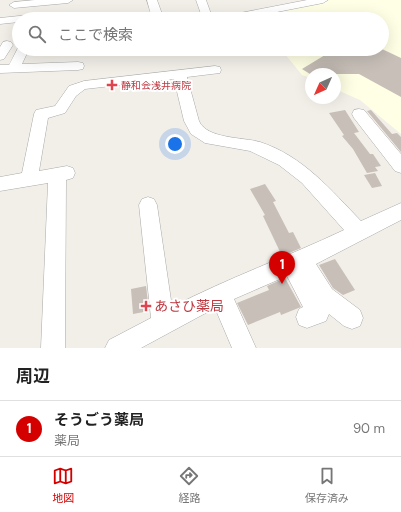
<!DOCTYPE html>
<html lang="ja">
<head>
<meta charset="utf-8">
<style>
	body { margin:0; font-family:"DM Sans","Noto Sans JP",sans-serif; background:#f6f6f6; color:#222 }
	.compass { position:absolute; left:305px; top:68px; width:36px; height:36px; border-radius:50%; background:#fff; box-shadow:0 4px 16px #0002; rotate:225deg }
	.you { position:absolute; left:175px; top:144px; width:14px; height:14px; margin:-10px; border:3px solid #fff; border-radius:50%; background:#1a73e8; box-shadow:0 0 0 6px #1a73e833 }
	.badge { display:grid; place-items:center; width:26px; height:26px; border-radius:50%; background:#d40000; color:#fff; font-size:13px; font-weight:700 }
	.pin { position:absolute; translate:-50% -33px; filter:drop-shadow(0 1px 2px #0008) }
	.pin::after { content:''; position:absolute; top:21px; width:14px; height:12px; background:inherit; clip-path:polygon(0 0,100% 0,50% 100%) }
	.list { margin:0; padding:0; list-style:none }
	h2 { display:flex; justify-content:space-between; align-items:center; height:52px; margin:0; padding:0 16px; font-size:17px }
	h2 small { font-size:13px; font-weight:400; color:#767676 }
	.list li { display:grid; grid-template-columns:26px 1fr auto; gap:12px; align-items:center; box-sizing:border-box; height:56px; padding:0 16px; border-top:1px solid #e0e0e0 }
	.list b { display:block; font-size:15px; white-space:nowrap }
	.list p { margin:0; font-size:13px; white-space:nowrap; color:#767676 }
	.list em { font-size:13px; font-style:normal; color:#767676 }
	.icon { flex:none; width:22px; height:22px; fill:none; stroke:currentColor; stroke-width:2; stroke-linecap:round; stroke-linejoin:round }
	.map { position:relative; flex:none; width:401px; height:348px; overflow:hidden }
	.search { position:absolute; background:#fff; box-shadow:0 4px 16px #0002; left:12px; right:12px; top:12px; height:44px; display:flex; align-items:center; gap:10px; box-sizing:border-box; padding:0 14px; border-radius:22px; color:#767676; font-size:15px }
	.sheet { height:108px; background:#fff }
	nav { display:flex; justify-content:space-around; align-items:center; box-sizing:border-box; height:56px; border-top:1px solid #e0e0e0; background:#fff; font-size:11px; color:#767676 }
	nav a { display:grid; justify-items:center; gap:2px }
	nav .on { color:#d40000 }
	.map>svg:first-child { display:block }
	.education { fill:#ffffe5 }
	.building { fill:#c7bfb8 }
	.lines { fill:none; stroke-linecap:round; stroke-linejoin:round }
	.minor-casing { stroke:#a9a9a9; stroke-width:1 }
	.minor { fill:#fff; fill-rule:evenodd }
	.health-dot { fill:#e0444e; stroke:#fff; stroke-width:1.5 }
	.labels { text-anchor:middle; stroke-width:4; stroke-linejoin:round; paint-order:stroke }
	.far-health-label { font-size:10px; fill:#be3a42; stroke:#fff; text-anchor:start }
	.near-health-label { font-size:14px; fill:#be3a42; stroke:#fff; text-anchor:start }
</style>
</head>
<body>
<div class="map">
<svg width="401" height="348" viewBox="0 0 401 348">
	<rect width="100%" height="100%" fill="#f2efe9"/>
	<path class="education" d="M 330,0 L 401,0 L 401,134 L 360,100 L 335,89 L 335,74 L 311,74 L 311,78 L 302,75 L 281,49 L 382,49 L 382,19 L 257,19 L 253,15 Z"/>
	<g class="building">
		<path d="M 313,49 L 382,49 L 401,58 L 401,97 L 359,74 L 310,74 L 302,69 L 325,55 Z"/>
		<path d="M 345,110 L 359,132 L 354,133 L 370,154 L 373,154 L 381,166 L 375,167 L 378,171 L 367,173 L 353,149 L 342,136 L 344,135 L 329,113 Z"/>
		<path d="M 371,110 L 392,134 L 397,133 L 401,137 L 401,152 L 367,111 Z"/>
		<path d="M 375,173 L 382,186 L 372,188 L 364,175 Z"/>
		<path d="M 265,184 L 276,201 L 273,202 L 289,233 L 293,232 L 301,248 L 282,256 L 263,216 L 265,215 L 250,189 Z"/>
		<path d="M 335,259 L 355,290 L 343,295 L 333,288 L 319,265 Z"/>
		<path d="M 285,278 L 301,307 L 281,315 L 280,312 L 248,325 L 237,303 L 269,290 L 267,286 Z"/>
		<path d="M 146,286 L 149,311 L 133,314 L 131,289 Z"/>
	</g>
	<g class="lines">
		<g class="minor-casing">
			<g id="minor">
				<path d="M 35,0 L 73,0 L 68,3 L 14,8 L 9,5 L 14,2 Z"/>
				<path d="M 147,0 L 157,0 L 162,14 L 201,14 L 196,0 L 206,0 L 211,14 L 235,14 L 307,0 L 328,0 L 323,3 L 241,19 L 19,19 L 19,22 L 0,24 L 0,18 L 19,16 L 151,15 Z"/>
				<path d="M 7,41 L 11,42 L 13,45 L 4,59 L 0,60 L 0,47 L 3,42 Z"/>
				<path d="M 19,46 L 19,49 L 29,49 L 22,64 L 78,62 L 83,63 L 84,66 L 83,69 L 78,70 L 0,73 L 0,65 L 9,65 Z"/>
				<path d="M 215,66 L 220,67 L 221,70 L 220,73 L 187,77 L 199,121 C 207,139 242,137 260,142 C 303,156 331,190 361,221 L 401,203 L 401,220 L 316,264 L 332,289 L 360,310 L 363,318 L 360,326 L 352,329 L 344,326 L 329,314 L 326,321 L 307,328 L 299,325 L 296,317 L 299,309 L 303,307 L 287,276 L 234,299 L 256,348 L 232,348 L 215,308 L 141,348 L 105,348 L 109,340 L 151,318 L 139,205 L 142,199 L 148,197 L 154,199 L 157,205 L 172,307 C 228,278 287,257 344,230 L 302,183 L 279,165 L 250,151 L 205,143 L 191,134 L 184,121 L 174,79 L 85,89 L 76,96 L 65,113 L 48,118 L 39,171 L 67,166 L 73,168 L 75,173 L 73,178 L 66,180 L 65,348 L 41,348 L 48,183 L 0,191 L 0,177 L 22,173 L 34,114 L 36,110 L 55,106 L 69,86 L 84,81 Z"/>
				<path d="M 359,109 L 364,110 L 401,154 L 401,173 L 395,171 L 354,118 L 352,114 L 354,110 Z"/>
			</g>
		</g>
		<use href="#minor" class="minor"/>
	</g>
	<g class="health-dot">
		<path d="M110 79h4v4h4v4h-4v4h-4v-4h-4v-4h4z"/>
		<path d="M144 300h4v4h4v4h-4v4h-4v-4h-4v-4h4z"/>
	</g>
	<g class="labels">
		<g class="far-health-label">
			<text x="121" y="89">静和会浅井病院</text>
		</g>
		<g class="near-health-label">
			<text x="154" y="311">あさひ薬局</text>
		</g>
	</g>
</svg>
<svg class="compass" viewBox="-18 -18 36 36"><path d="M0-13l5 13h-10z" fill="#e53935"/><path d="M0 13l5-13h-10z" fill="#767676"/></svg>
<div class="you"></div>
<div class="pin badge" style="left:282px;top:284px">1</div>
<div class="search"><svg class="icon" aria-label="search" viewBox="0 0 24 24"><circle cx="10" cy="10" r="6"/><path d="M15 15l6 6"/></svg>ここで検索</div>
</div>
<section class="sheet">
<h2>周辺<small></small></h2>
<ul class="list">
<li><span class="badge">1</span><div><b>そうごう薬局</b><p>薬局</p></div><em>90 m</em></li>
</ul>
</section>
<nav>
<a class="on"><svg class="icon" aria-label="map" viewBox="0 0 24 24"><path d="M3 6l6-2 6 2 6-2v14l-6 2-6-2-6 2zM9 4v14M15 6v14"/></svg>地図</a>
<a><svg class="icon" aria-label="directions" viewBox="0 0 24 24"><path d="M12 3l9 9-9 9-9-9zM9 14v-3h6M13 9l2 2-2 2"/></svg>経路</a>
<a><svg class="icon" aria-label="saved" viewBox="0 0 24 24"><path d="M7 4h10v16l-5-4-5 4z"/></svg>保存済み</a>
</nav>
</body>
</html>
